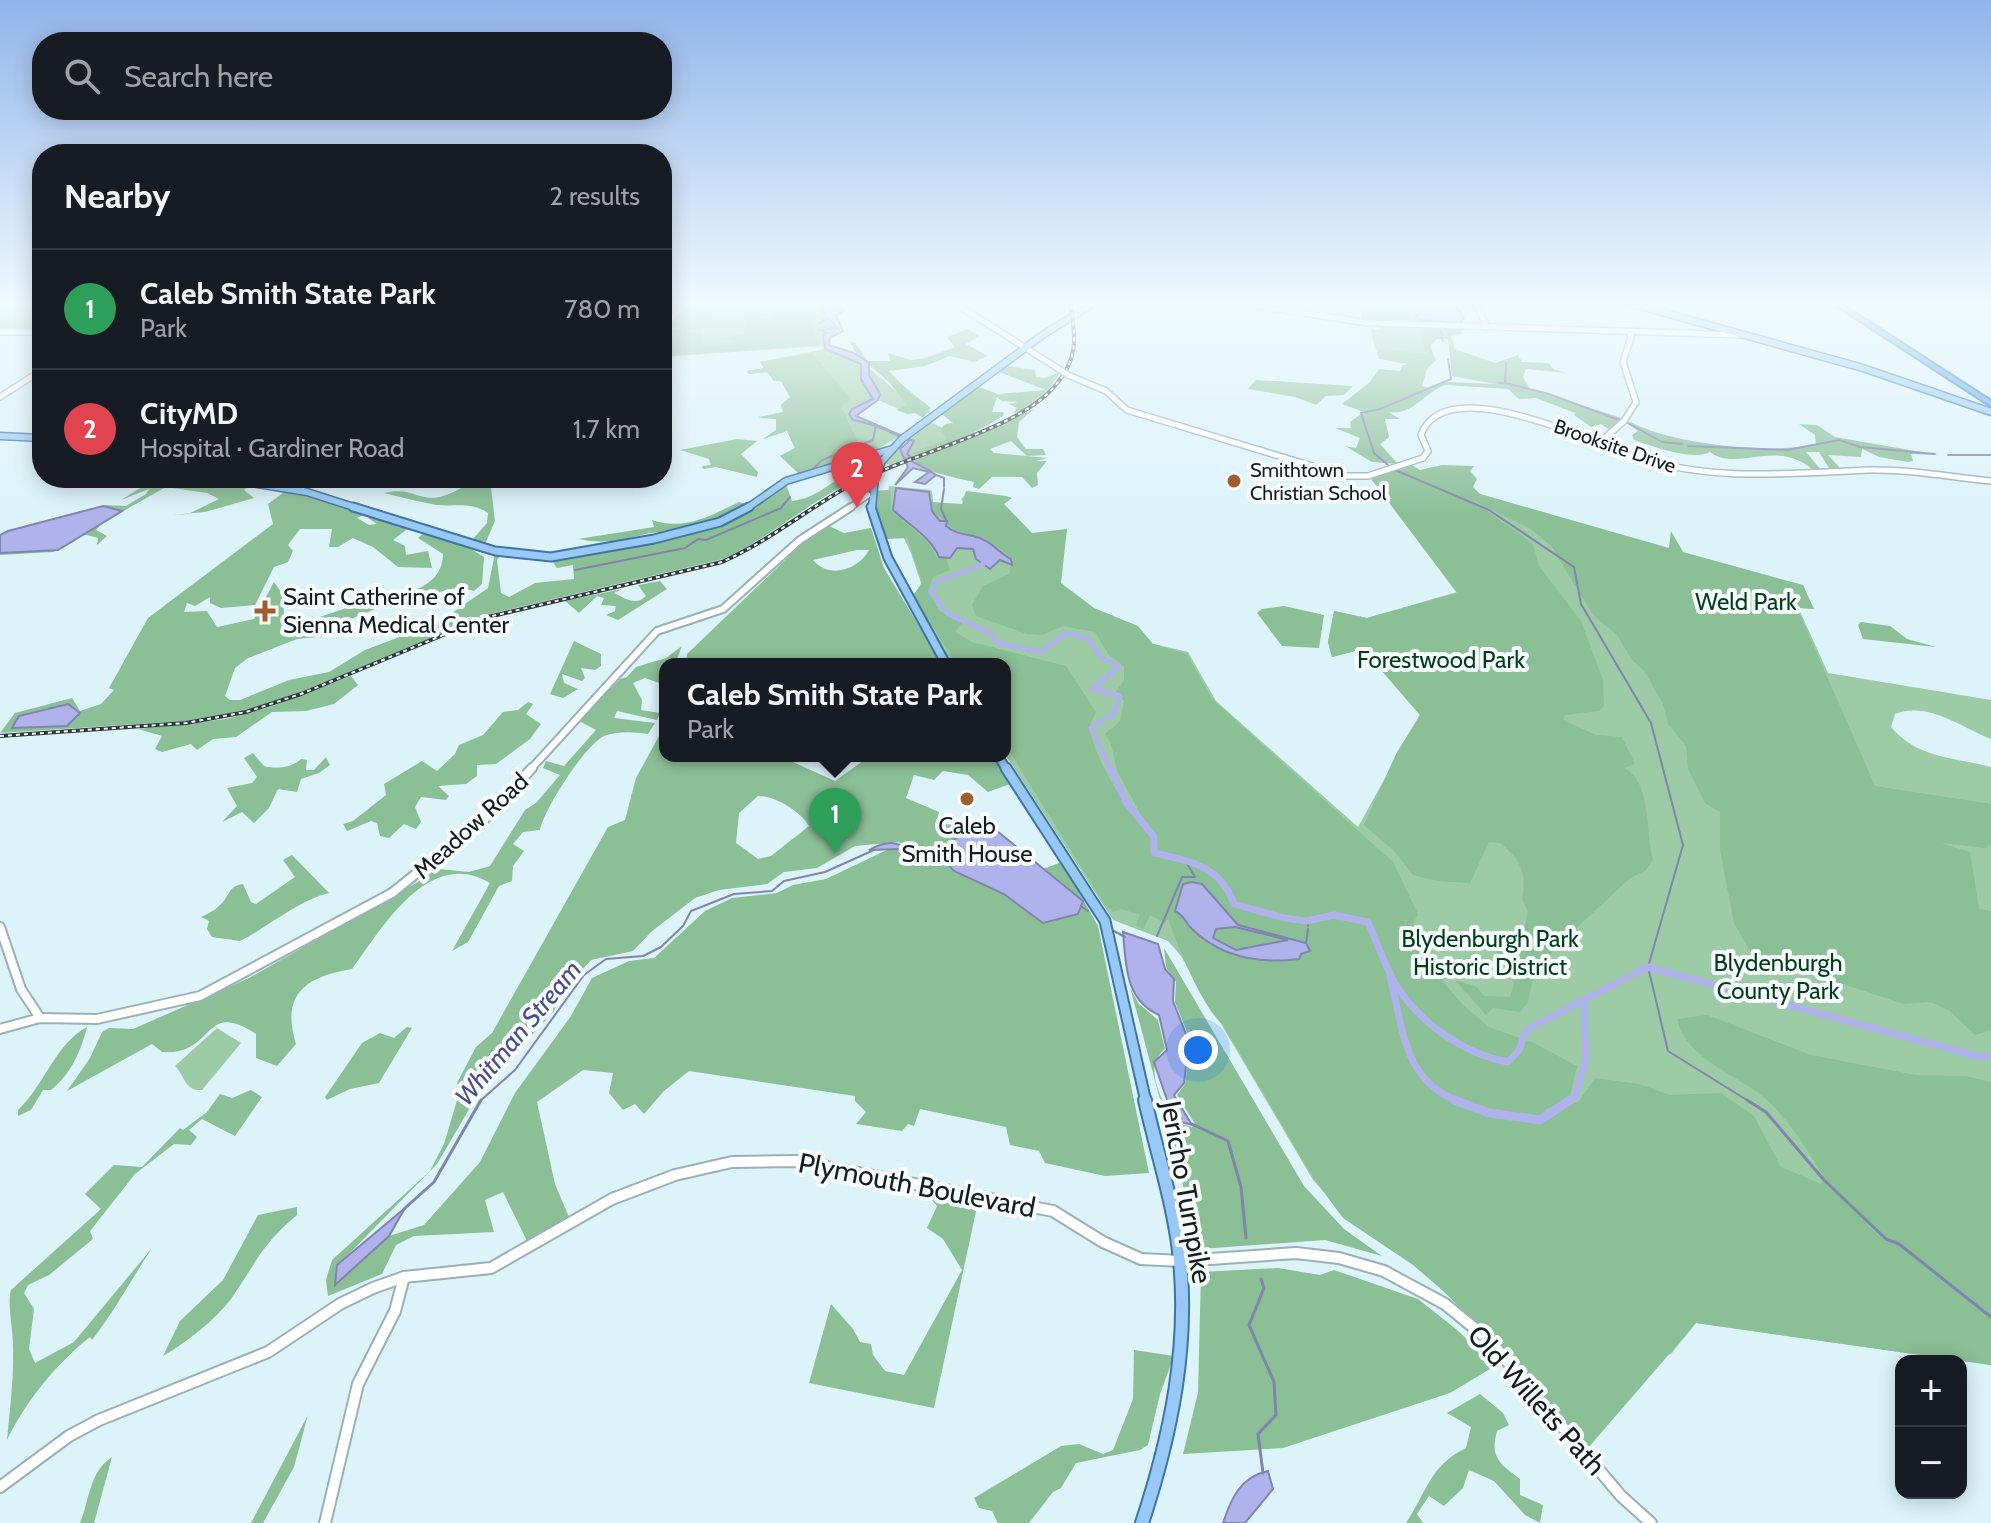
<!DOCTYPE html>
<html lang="en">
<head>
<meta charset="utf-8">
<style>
	body { margin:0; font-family:Cabin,sans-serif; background:#20242c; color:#f1f3f6 }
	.controls { position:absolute; right:24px; bottom:24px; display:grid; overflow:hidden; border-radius:16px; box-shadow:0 4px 20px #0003 }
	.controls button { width:72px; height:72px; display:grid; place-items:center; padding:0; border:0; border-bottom:2px solid #363941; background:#171b24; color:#f1f3f6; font:40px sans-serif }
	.you { position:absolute; left:1198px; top:1050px; width:28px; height:28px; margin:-20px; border:6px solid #fff; border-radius:50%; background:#1a73e8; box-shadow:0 0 0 12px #1a73e833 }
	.badge { display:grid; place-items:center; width:52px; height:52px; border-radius:50%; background:#d93025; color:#fff; font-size:26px; font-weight:700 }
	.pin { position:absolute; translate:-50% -66px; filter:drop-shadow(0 2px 4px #0008) }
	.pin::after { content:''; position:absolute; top:42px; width:28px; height:24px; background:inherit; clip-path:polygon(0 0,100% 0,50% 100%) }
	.popup { position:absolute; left:659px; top:658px; width:352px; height:104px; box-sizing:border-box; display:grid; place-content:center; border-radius:16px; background:#171b24; filter:drop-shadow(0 2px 6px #0005); font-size:26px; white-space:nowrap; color:#9ea1a6 }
	.popup b { font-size:30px; color:#f1f3f6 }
	.popup::after { content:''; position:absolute; left:50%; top:100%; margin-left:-16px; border:16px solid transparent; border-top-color:#171b24 }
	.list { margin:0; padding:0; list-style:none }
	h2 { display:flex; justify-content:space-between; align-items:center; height:104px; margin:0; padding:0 32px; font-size:34px }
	h2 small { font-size:26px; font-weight:400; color:#9ea1a6 }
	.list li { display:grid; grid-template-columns:52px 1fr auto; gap:24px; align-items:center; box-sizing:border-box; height:120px; padding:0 32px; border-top:2px solid #363941 }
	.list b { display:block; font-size:30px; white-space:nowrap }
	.list p { margin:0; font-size:26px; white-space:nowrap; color:#9ea1a6 }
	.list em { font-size:26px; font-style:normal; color:#9ea1a6 }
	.icon { flex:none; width:44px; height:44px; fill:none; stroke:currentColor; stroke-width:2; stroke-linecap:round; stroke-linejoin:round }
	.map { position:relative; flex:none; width:1991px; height:1523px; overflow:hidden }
	.search { position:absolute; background:#171b24; box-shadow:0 4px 20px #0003; left:32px; top:32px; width:640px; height:88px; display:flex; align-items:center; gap:20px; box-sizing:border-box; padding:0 28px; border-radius:32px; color:#9ea1a6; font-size:30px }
	.panel { position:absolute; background:#171b24; box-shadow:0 4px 20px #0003; left:32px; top:144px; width:640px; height:344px; border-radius:32px }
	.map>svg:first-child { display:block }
	.green { fill:#9dcba6 }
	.forest { fill:#8bbf96; fill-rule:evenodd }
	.water { fill:#afb2eb; stroke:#8085ae; stroke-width:2; fill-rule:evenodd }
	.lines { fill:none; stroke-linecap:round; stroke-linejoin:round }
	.stream-far1 { stroke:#8085ae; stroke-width:2 }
	.stream { stroke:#8085ae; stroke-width:3 }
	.river-far2 { stroke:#afb2eb; stroke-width:5 }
	.river-far1 { stroke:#afb2eb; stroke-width:7 }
	.river { stroke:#afb2eb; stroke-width:9 }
	.secondary-far3-casing { stroke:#9ab0b6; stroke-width:8 }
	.secondary-far2-casing { stroke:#9ab0b6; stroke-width:10 }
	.secondary-far1-casing { stroke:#9ab0b6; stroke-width:12 }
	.secondary-casing { stroke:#9ab0b6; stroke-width:14 }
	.primary-far3-casing { stroke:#3e75a6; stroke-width:9 }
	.primary-far2-casing { stroke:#3e75a6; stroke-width:11 }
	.primary-far1-casing { stroke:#3e75a6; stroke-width:13 }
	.primary-casing { stroke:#3e75a6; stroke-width:16 }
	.highway-casing { stroke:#3e75a6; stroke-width:4 }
	.secondary-far3 { stroke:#fff; stroke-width:5 }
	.secondary-far2 { stroke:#fff; stroke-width:6 }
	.secondary-far1 { stroke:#fff; stroke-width:8 }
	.secondary { stroke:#fff; stroke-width:10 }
	.primary-far3 { stroke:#98c9f6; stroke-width:6 }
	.primary-far2 { stroke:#98c9f6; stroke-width:7 }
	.primary-far1 { stroke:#98c9f6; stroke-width:9 }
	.primary { stroke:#98c9f6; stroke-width:12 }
	.highway { fill:#54a5f0; fill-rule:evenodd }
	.rail-casing { stroke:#2e383b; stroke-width:4 }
	.rail { stroke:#f8fdfe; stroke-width:2; stroke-dasharray:4; stroke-linecap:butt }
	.secondary-bridge-casing { stroke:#9ab0b6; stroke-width:8; stroke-linecap:butt }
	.secondary-bridge { stroke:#fff; stroke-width:5 }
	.poi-dot { fill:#a25d2f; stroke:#f8fdfe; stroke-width:3 }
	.labels { text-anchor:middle; stroke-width:8; stroke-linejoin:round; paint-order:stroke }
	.far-street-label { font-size:20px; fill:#141c1e; stroke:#f8fdfe }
	.far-poi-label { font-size:20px; fill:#141c1e; stroke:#f8fdfe; text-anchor:start }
	.poi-label { font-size:24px; fill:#141c1e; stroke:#f8fdfe; text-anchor:start }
	.park-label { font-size:24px; fill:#003e18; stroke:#f8fdfe }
	.street-label { font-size:24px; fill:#141c1e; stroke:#f8fdfe }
	.water-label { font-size:26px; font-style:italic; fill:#4b4a8f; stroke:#f8fdfe }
	.near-street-label { font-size:28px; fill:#141c1e; stroke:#f8fdfe }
</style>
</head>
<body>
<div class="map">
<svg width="1991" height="1523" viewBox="0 0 1991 1523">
	<rect width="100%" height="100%" fill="#dcf3fa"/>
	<g class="green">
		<path d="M 0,302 L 42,302 L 42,330 L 0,331 Z"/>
		<path d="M 692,302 L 818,302 L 837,328 L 823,335 L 823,346 L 662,357 L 662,334 Z"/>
		<path d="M 1380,324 L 1428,326 L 1433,356 L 1375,349 L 1371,329 L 1380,330 Z"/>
		<path d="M 825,349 L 861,364 L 861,379 L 873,399 L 852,409 L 853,420 C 870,423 883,432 900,436 L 867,455 L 780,456 L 795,448 L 787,431 L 763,439 L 776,430 L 776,419 L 758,417 L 783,412 L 781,405 L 790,397 L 781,381 L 774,381 L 767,372 L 749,374 L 747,371 L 764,368 L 760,362 Z"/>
		<path d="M 869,368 L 912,405 L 908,413 L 878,400 L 880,394 L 868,375 Z"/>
		<path d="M 930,422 L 962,437 L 893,466 L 883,463 Z"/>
		<path d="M 1369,476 L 1466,490 L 1787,583 L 1828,673 L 1991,700 L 1991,739 C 1961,727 1928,701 1895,714 L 1891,727 C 1918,759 1954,757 1991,767 L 1991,1365 L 1696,1323 L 1671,1354 L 1527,1375 L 1462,1301 L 1425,1269 L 1344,1214 L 1313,1180 L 1181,956 L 1168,941 L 1113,920 L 1005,754 L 1005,664 L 951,664 L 911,596 L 921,588 L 921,583 L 911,553 L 887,503 L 889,486 L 931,490 C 934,496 932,504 935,510 C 944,528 971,533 988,537 L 961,499 L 970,490 L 964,499 L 1008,547 L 1048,619 L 1188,652 L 1216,701 L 1358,827 L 1420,715 L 1363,649 L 1332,657 L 1328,642 L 1334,611 L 1367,618 L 1457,592 Z"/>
		<path d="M 217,1028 L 241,1043 L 202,1090 C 184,1091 186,1077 175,1066 Z"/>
	</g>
	<g class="forest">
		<path d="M 693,302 L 747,302 L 706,314 L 702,331 L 671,326 L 674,318 Z"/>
		<path d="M 752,302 L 756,304 L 752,309 L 754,320 L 772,318 L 771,311 L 762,306 L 771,302 L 805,302 L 819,345 L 662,356 L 662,338 L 672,338 L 674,330 L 702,333 L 702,345 L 734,345 L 736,340 L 720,338 L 743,334 L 746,323 L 742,321 L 747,319 Z"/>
		<path d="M 1359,302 C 1380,302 1407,301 1418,320 L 1446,324 L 1362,320 Z"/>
		<path d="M 1423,327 L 1459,328 L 1462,334 L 1451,336 L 1455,349 L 1495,363 L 1518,355 L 1522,362 L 1549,363 L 1553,369 L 1567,373 L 1526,369 L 1523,377 L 1530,389 L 1622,418 L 1610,430 L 1601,424 L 1591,427 L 1574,415 L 1575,413 L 1536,398 L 1519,399 L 1508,389 L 1446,385 C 1426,390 1414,416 1389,412 L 1400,419 L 1385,419 L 1389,437 L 1380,444 L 1398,464 L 1372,462 L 1345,446 L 1356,448 L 1360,438 L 1335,428 L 1351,428 L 1350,422 L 1364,412 L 1342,404 L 1370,382 L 1379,369 L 1400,371 L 1403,365 L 1408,364 L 1379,359 L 1376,349 L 1427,354 L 1419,328 ZM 1437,339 L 1448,339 L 1452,376 L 1496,384 L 1447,382 L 1429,388 L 1422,386 L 1427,369 L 1436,360 L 1430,346 Z"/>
		<path d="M 968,329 L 979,336 L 966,344 L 988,356 L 974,362 L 950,356 L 925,366 L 889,371 C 901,385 916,396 931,408 L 923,418 L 915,413 L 907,414 L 897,410 L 907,405 L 889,382 L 855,352 L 850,341 L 855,343 L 868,361 L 890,361 L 888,353 L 911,360 L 926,358 L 955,347 L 947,337 Z"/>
		<path d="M 812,353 L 851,399 L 841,406 L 860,446 L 872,445 L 879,449 L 799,474 L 780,456 L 795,448 L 787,431 L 763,439 L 776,430 L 776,419 L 758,418 L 783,412 L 781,405 L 790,397 L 781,381 L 774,381 L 767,372 L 749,374 L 747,371 L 764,368 L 760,362 Z"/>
		<path d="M 1006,366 L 1035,370 L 1036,377 L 1045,378 L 1060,372 C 1049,391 1034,409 1013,413 L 1017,408 L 1009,404 L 1018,402 L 1002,401 L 997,397 L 992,412 L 1003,412 L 1004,415 C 984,429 936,452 911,454 L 947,439 L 941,429 L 945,424 L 953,423 L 942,414 L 979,387 L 998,394 L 1046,390 L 999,372 Z"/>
		<path d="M 1256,380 L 1353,386 L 1344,395 L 1326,396 L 1316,405 L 1295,397 L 1248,389 Z"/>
		<path d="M 1034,409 L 1019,422 L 1017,437 L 1026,449 L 1043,449 L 1046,455 L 1027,456 L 1011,441 L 990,449 L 994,453 L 1048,458 L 1035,461 L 1047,461 L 1037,473 L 1038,485 L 1032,488 L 1022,477 L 992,477 L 979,489 L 973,487 L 974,482 C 951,477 929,472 911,462 Z"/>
		<path d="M 1631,422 C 1670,444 1773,455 1816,444 L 1815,435 L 1799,424 L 1817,425 L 1835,437 L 1938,455 L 1911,454 L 1913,461 L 1908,462 L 1879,457 L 1862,449 L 1861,457 L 1828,455 L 1840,468 L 1829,468 L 1819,452 L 1806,452 L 1821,470 L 1814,471 C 1779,437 1736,473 1710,452 C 1693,461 1654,447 1634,440 L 1632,435 L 1638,431 L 1628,424 Z"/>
		<path d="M 737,439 L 757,441 L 741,454 L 758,472 L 757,477 L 716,467 L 703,469 L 702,466 L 711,465 L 709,459 L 680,450 Z"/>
		<path d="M 865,459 L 876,467 C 867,480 848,483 834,491 C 796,513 763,541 723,559 L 494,613 L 281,700 L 241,711 L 186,721 L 0,733 L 15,713 L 72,698 L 80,711 L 101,704 L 114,690 L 109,688 L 148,618 L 273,524 L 268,504 L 287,490 L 366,514 L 357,518 L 369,525 L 377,524 L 368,518 L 371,515 L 410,527 L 393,540 L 405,546 L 406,555 L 428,551 L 432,568 L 398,567 L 373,547 L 353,538 L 338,547 L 329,547 L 332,529 L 300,529 L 288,545 L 293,551 L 288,562 L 274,567 L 255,605 L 221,608 L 210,603 L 210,597 L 195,606 L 187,603 L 184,612 L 207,611 L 217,627 L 254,619 L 274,582 L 283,595 L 284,613 L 298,624 C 322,617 346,607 371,601 C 398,594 442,592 443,554 L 418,538 L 427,530 L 463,544 L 484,557 L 482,584 L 474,591 L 459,587 L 375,609 L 339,624 L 327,636 L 297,639 L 248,658 L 235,668 L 225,696 L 230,700 L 240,700 L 289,680 L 329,672 L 365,650 L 439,622 L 488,588 L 495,553 L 501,555 L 497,560 L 501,593 L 509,597 L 535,583 L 574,579 L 573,565 L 557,568 L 552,561 L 706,528 L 786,484 L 792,501 C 818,498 827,483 849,474 L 856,462 Z"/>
		<path d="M 1410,464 L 1420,470 L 1442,465 L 1474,466 L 1470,471 L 1477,479 L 1473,487 L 1480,494 L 1669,548 L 1671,531 L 1683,552 L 1803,585 L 1814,609 L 1797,608 L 1875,786 L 1991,804 L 1991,843 L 1986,848 L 1941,843 L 1970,852 L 1979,909 L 1991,911 L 1991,1030 L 1975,1035 L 1950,1011 L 1930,1002 L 1904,1004 L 1770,960 L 1757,964 L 1734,923 L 1720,851 L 1720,812 L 1705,803 L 1688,769 L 1686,746 L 1668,724 L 1663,704 L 1645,672 L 1632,660 L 1617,635 L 1593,615 L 1551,546 L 1531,529 L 1472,500 L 1533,544 L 1539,566 L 1581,621 L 1603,680 L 1604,706 L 1599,711 L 1565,715 L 1563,720 L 1596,735 L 1622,737 L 1635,764 L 1624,768 C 1652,781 1645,832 1653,860 L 1646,870 L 1629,879 L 1555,948 L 1532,983 L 1528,1002 L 1520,1012 L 1493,1008 L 1486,1015 L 1455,980 L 1477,987 L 1484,996 L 1510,997 L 1514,984 L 1490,937 L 1495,933 L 1518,933 L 1525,925 L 1528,911 L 1522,899 C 1527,874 1521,859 1500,843 L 1489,842 L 1470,883 L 1437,881 L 1413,875 L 1395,852 L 1364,825 L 1396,754 L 1420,715 L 1363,649 L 1332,657 L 1328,642 L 1334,611 L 1367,618 L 1457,593 L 1369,476 Z"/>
		<path d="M 156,478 L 201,478 L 249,486 L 244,490 L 254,498 L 205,512 L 172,515 L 188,514 L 219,499 L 207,493 L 166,487 L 102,523 L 96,530 L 107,536 L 97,545 L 98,538 L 83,534 L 53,552 L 0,555 L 0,534 L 105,505 L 126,506 L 146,494 L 149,489 L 121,500 Z"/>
		<path d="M 471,478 L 490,478 L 495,521 L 485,544 L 473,539 L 487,523 L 488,513 C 470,501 456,507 437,505 C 420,502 401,497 384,493 C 416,485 420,507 451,493 C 460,489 467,486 471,478 Z"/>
		<path d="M 887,490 L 891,491 L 891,510 C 906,526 929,537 937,558 L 946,558 L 950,570 L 933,577 L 928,592 L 940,611 L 962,623 L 955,632 L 972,642 L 1066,666 L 1096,712 C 1095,716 1092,719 1091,723 C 1085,741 1124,807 1138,819 L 1141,815 L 1117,771 L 1111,744 L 1105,734 L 1120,721 L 1124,701 L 1116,692 L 1124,680 L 1124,666 L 1109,655 L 1095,632 L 1063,626 L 1042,635 L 1027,634 L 976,616 L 972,605 L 983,586 L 1009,574 L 1013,559 L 985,538 L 955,531 L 933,511 L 932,502 L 962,504 L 966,491 L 1006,496 L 1012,498 L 1004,504 L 1032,533 L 1067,529 L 1061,583 L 1094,608 L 1138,626 L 1153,644 L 1187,654 L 1213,700 L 1393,862 L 1418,914 L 1414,922 L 1418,939 L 1444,983 L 1463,1005 L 1489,1027 L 1534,1043 L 1577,1066 L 1569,1100 L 1544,1110 L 1550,1116 L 1579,1101 L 1595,1078 L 1639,1084 L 1670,1095 L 1721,1093 L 1754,1116 L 1781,1167 L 1821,1184 L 1824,1178 C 1809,1152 1790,1122 1768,1101 C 1740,1075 1686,1060 1677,1019 L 1707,1015 L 1811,1055 L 1916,1075 L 1966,1076 L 1991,1082 L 1991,1365 L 1696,1323 L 1588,1448 L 1518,1364 L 1442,1290 L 1413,1265 L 1343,1218 L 1314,1179 L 1223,1025 C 1201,1005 1178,947 1168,919 L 1165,923 L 1150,915 L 1143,929 L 1136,925 L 1140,915 L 1121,909 L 1113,912 L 1104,904 L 1005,744 L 1005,664 L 956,664 L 913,596 L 922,582 L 907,538 L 886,539 L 872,501 L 873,491 ZM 1202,884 L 1238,925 L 1288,938 L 1235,927 L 1216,929 L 1213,937 L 1236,950 L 1290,938 L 1276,962 C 1242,955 1201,951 1184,916 Z"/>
		<path d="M 739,502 L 745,504 C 725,519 700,528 676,531 C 666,532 654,532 645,534 C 621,541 603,544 578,539 L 654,527 L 652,520 C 685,531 710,516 739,502 Z"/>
		<path d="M 827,525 L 844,533 L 871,528 L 884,568 L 942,664 L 686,664 L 687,654 L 802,544 ZM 857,550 L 869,550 C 859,569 830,580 813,560 Z"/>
		<path d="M 660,581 L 667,589 L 618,620 L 606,615 L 615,611 L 616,606 L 601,605 L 604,598 L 597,596 L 579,613 L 565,601 L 622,589 L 614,593 C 626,599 636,606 646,596 L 638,585 Z"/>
		<path d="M 1284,606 L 1324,615 L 1319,648 L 1282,646 L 1257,613 L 1262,609 Z"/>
		<path d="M 1861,622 L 1890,626 L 1907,639 L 1936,647 L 1863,639 L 1858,625 Z"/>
		<path d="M 574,641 L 601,654 L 601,666 L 595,670 L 581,668 L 585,678 L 582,681 L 562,674 L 564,683 L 578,689 L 563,698 L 550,694 Z"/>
		<path d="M 682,646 L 675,664 L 665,664 L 665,685 L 645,678 L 633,683 L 642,700 L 641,710 L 660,713 L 657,720 L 617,711 L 614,718 L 655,723 L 648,734 C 634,732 618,731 604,736 C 585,745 544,809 540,830 L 523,832 L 513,844 L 524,851 L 513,866 L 512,881 L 499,886 L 468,942 L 452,951 L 490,883 C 429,846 382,928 352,969 C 304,977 281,995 296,1044 L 277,1066 L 256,1058 L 256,1034 C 202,998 216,1056 162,1052 L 152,1044 L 67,1091 L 90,1058 L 102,1032 L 109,1028 L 133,1029 L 249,978 L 418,882 L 429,868 L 469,872 L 490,866 L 525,810 L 536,803 L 560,775 L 543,768 L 546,761 L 564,766 L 596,730 L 579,721 L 620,679 L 627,677 L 636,667 L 666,658 Z"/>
		<path d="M 351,676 L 358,685 L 334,704 L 306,711 L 272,712 L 236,737 L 213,739 L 197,750 L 191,744 L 162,752 L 155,749 L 162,736 L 138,729 L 226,719 L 270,707 Z"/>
		<path d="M 528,702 L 533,704 L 526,714 L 541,724 L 530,739 L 496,764 L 477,765 L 477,776 L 466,784 L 438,786 L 449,796 L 446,800 L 421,797 L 415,807 L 421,822 L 416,829 L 404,824 L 389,838 L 380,836 L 377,823 L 371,821 L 347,831 L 343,824 L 353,821 L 386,795 L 384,784 L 422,761 L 437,771 L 455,754 L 459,745 L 483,735 L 503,712 L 518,710 Z"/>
		<path d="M 665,725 L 665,756 L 793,756 L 793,762 L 835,781 L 863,761 L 862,756 L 994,756 L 1010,784 L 988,792 L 968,775 L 943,771 L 934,780 L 914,775 L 906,798 L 939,812 L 936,824 L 973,825 L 941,851 L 925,852 L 898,842 L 855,846 L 817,868 L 784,872 L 767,884 L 719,890 L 695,898 L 651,932 L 633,951 L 591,960 L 563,991 L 554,1011 L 478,1094 L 437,1164 L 338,1265 L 337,1283 L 389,1236 L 424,1225 L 480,1162 L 515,1093 L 571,1016 L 592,978 L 629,961 L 654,958 L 705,911 L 732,898 L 777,893 L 793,885 L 826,879 L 893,847 L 900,849 L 902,860 L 946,862 L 954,871 L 1004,894 L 1043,923 L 1083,902 L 1043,869 L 1062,862 L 1098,926 L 1149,1173 L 1105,1176 L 1045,1163 L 1039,1151 L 1010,1145 L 1006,1127 L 920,1109 L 914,1126 L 908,1124 L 902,1131 L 856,1124 L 866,1112 L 855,1101 L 855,1096 L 689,1071 L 664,1091 L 644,1114 L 635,1104 L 623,1110 L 609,1093 L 613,1073 L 583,1070 L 537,1102 L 555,1184 L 569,1217 L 527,1241 L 503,1192 L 485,1200 L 494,1232 L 414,1236 L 396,1245 L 382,1274 L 328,1296 L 326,1280 L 332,1260 L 430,1171 L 444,1144 L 460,1090 L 457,1083 L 476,1047 L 492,1033 L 608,827 L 625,820 L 636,778 ZM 758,796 C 776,796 800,811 809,826 L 771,856 L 758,859 L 736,843 L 739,813 Z"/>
		<path d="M 253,753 L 264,766 C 276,769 292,768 301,759 L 307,760 L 306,770 L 314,770 L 326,757 L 330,765 L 319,773 L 301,779 L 297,792 L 278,789 L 269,808 L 254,823 L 242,812 L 222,822 L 237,806 L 227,788 L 252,783 L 257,777 L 244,758 Z"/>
		<path d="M 292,855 L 329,893 C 299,900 268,927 240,941 L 212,937 L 207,929 L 209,921 L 201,917 C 207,914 214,911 219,906 C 230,897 227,886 243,884 L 251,902 L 256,904 L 295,877 L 283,860 Z"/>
		<path d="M 1164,948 L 1304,1186 L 1344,1229 L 1382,1256 L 1325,1240 L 1200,1249 L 1130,987 L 1138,1003 L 1158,1020 L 1165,1049 C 1142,1067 1162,1099 1173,1122 L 1192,1127 L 1195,1124 L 1177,1095 L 1185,1084 L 1191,1042 L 1175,1002 L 1176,982 L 1166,967 Z"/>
		<path d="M 87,1027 C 81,1051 71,1074 51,1090 L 43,1090 L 31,1110 L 18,1116 L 18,1110 C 44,1086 55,1044 87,1027 Z"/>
		<path d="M 407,1027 L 412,1028 L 379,1083 L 350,1089 L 327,1100 L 325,1097 L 362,1043 L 380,1033 L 394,1038 Z"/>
		<path d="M 251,1090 L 262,1097 L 235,1136 L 202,1119 L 189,1130 L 197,1137 L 191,1145 L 174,1144 L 135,1174 L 90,1231 L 93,1239 L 49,1275 L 28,1285 L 24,1293 L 34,1309 L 29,1349 L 35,1363 L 74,1342 L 152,1248 C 131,1280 116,1309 92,1340 L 90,1337 C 55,1365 26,1401 7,1440 C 10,1409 14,1377 13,1346 C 13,1329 7,1303 11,1290 L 101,1209 L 85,1194 L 114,1165 L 142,1167 L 180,1128 L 183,1130 L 207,1112 L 220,1094 L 232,1098 Z"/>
		<path d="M 924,1191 L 978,1202 L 934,1408 L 809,1383 L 831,1304 L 853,1329 L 860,1342 L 871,1344 L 873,1355 L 885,1371 L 904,1375 L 962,1270 L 943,1239 L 927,1228 L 937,1206 Z"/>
		<path d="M 297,1207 L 297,1215 C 261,1245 256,1263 231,1299 C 214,1321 187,1342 163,1356 L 180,1321 L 223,1280 L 258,1215 Z"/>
		<path d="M 1278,1268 L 1320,1275 L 1334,1270 L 1418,1299 L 1456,1329 L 1495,1366 L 1450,1393 L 1283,1448 L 1183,1454 L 1198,1393 L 1201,1272 Z"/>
		<path d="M 1134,1350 L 1174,1356 L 1160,1394 L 1148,1445 L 1140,1450 L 1076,1463 L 1061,1488 L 1053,1492 L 1029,1523 L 998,1523 L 992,1511 L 979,1508 L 974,1498 L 1061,1446 L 1079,1444 L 1103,1454 L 1113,1450 L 1133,1399 Z"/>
		<path d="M 1480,1394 L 1503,1413 L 1509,1425 L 1497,1431 C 1490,1458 1499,1463 1520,1479 L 1520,1495 L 1543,1505 L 1540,1523 L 1525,1515 L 1494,1481 L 1469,1470 L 1463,1488 L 1444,1506 L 1429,1496 L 1417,1514 L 1423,1523 L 1406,1523 C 1427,1492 1429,1466 1466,1448 L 1471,1427 L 1447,1413 Z"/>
		<path d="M 308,1415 L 294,1467 L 263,1523 L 251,1523 Z"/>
		<path d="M 112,1457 L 94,1523 L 80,1523 C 90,1499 89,1472 112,1457 Z"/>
	</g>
	<g class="water">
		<path d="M 818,302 L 837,302 L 839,304 L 828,304 L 832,309 L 842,307 L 844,311 L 832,311 L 843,313 L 836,315 L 843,331 L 830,338 L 829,345 L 854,353 L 869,363 L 869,375 L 880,394 L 878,400 L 856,416 L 914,441 L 907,454 L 911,457 L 907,458 C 917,466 927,467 936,475 L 925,484 L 915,482 L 929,472 L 913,468 L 895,485 L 908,467 L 900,449 L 909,441 C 893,433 870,423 853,420 L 849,414 L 852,409 L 873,399 L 861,379 L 861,364 L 825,349 L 823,335 L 827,333 L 820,330 L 837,328 L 829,318 L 819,323 L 827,317 L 820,305 L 809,305 Z"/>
		<path d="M 1393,302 L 1453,302 L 1464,318 L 1460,323 L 1419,320 L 1413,311 Z"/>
		<path d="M 896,488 L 929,492 L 932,511 L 940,521 L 947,521 L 946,526 C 959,537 971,533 984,540 C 995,545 1000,554 1011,559 L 1012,565 L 1000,560 L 990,569 L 976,559 L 973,549 L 957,548 L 950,558 L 939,557 C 931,537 908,524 893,510 Z"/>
		<path d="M 103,506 L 122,511 L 58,550 L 0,553 L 0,535 L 8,531 Z"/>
		<path d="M 68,704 L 80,713 L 67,726 L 12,728 L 19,716 Z"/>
		<path d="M 986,822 L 1083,901 L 1078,914 L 1043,923 L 1004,894 L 954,871 L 946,862 L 902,860 L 900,849 L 869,850 C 896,835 900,848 925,852 C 938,854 944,855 956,861 L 959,857 L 943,849 L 973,825 Z"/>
		<path d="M 1191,882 L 1202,884 L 1238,925 L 1306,943 L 1310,951 L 1301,954 L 1299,959 C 1260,964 1222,958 1192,929 C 1185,922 1185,916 1175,911 L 1183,884 ZM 1235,927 L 1288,940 L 1236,950 L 1213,938 L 1216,929 Z"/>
		<path d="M 1123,932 L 1158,944 L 1165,969 L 1174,979 L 1173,1001 L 1189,1042 L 1184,1083 L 1174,1095 L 1192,1125 L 1174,1120 L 1154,1062 L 1167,1050 L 1159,1015 C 1125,1000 1126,965 1123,932 Z"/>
		<path d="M 405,1208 L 389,1236 L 335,1285 L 337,1265 Z"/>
		<path d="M 1268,1471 L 1273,1489 L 1245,1523 L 1223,1523 C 1231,1499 1240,1477 1268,1471 Z"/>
	</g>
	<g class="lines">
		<g class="stream-far1">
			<path d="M 806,303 L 809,306"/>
			<path d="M 1440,328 L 1443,341"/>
			<path d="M 1499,383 L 1505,383 L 1506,363"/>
			<path d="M 1505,383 L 1549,394 L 1619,420"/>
			<path d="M 1628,423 L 1662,442 L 1682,444"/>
			<path d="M 1688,446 L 1787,450 L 1839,440 L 1860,447 L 1935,454"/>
			<path d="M 1948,455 L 1991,455"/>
			<path d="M 1388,465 L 1374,453 L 1361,413 L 1380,409 L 1451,379 L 1448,359"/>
			<path d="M 813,469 L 822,460 L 873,440 L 876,425"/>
			<path d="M 1395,470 L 1489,510 L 1574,567 L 1581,604 L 1651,723 L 1683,845 L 1648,967 L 1668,1051 L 1750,1102"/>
			<path d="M 936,475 L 944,478 L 944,487"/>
			<path d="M 944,489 L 941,509 L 946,520"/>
			<path d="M 575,570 L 685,548 L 698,539 L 706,540 L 781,508 L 790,497"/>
			<path d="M 1081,906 L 1088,911"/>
			<path d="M 1307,921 L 1308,926"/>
			<path d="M 1112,930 L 1125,937"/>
			<path d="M 1157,936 L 1182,877 L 1195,877 L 1185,860"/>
			<path d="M 1306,943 L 1308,929"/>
			<path d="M 479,1102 L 515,1070 L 584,975 L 606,959 L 643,956 L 661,947 L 683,926 L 691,911 L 734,894 L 772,891 L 784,881 L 825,872 L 874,850"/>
		</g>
		<g class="stream">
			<path d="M 1747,1100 L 1766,1112 L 1824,1180 L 1886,1239 L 1899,1244 L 1991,1317"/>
			<path d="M 1192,1124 L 1228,1141 L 1241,1187 L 1246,1238"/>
			<path d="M 404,1209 L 434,1182 L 481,1100"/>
			<path d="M 1261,1279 L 1264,1288 L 1249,1325 L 1274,1382 L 1276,1415 L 1258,1434 L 1263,1473"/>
		</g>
		<path class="river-far2" d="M 983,560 L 983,565 L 938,581 L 931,592 L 948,614 L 992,634 L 997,643 L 1041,652 L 1066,633 L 1087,638 L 1102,658 L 1119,667 L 1092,689 L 1120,696 L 1114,713 L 1091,728 L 1111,770"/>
		<g class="river-far1">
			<path d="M 1110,768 L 1126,802 L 1154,837 L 1154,853 C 1190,861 1221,866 1234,904 L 1284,918 L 1307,921 L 1334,915 L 1368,922 C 1378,944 1386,971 1400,991 C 1424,1026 1467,1055 1508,1062 L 1519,1050 L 1526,1030 L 1648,967 L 1980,1057 L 1991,1056"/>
			<path d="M 1390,977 C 1404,1030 1403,1081 1460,1102"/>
			<path d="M 1567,1102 L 1575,1097 L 1586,1059 L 1584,1000"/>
		</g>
		<path class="river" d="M 1454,1100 L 1489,1113 L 1540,1120 L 1570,1100"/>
		<g class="secondary-far3-casing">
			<g id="secondary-far3">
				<path d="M 953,302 L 1062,371"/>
				<path d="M 1231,302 L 1368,323 L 1743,335"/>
				<path d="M 1475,302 L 1487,327"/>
				<path d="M 0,332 L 42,332"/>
				<path d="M 1068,375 L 1106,391 L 1127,410 L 1345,476 L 1368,476 L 1423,458 L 1428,451 L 1421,435 C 1445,368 1596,445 1639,458 C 1716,482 1790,473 1869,470 C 1909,469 1951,477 1991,481"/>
				<path d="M 0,397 L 42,370"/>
				<path d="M 1599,443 L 1624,421 L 1636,402 L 1623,362 L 1631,337 L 1629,331"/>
				<path d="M 298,490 L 314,478"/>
				<path d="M 848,509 L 868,495"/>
			</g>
		</g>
		<g class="secondary-far2-casing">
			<path id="secondary-far2" d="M 530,770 L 657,631 L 723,609 L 800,540 L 851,507"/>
		</g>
		<g class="secondary-far1-casing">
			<g id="secondary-far1">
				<path d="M 0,927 L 21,989 L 40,1018"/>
				<path d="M 0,1029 L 40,1018 L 97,1019 L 200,996 L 392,893 L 487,817 L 532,768"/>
			</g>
		</g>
		<g class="secondary-casing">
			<g id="secondary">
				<path d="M 0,1487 L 69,1436 L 99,1420 L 268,1352 L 340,1304 L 373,1288 L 404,1277 L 491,1268 L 612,1199 L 675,1175 L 732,1162 L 797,1161 L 1053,1211 L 1103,1242 L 1141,1259 L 1181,1261 L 1296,1253 L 1339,1258 L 1384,1271 L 1445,1304 L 1490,1341 L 1621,1496 L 1651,1523"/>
				<path d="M 325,1523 L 358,1384 L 395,1311 L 404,1277"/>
			</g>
		</g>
		<g class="primary-far3-casing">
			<g id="primary-far3">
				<path d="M 1626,302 L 1863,368 L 1991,412"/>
				<path d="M 0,436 L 42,438"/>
				<path d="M 220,478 L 307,492 L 360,509"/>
				<path d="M 746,509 L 786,481 L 892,449"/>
				<path d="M 872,509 L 875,476 L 882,461 L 902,439 L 1044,334 L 1096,302"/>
			</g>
		</g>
		<g class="primary-far2-casing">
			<g id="primary-far2">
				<path d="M 353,507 L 495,551 L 551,557 L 654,539 L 720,522 L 749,507"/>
				<path d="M 871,507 L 888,558 L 946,664"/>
				<path d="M 998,756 L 1007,770"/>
			</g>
		</g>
		<g class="primary-far1-casing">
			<path id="primary-far1" d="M 1006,768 L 1105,921 L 1146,1102"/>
		</g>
		<g class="primary-casing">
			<path id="primary" d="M 1142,1523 C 1171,1435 1190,1344 1179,1251 C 1173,1201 1156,1149 1145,1100"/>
		</g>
		<g class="highway-casing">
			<path id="highway" d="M 1831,302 L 1838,302 L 1991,401 L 1991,406 Z"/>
		</g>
		<use href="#secondary-far3" class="secondary-far3"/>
		<use href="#secondary-far2" class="secondary-far2"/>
		<use href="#secondary-far1" class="secondary-far1"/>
		<use href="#secondary" class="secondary"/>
		<use href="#primary-far3" class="primary-far3"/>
		<use href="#primary-far2" class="primary-far2"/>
		<use href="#primary-far1" class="primary-far1"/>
		<use href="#primary" class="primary"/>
		<use href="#highway" class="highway"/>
		<g class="rail-casing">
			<path id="rail" d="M 0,736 L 186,723 L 246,712 L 301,694 L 484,618 L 722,562 C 767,542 805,511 847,487 C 902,456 1017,431 1054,387 C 1079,359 1076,336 1070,302"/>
		</g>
		<use href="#rail" class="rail"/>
		<g class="secondary-bridge-casing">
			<path id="secondary-bridge" d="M 1062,371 L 1068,375"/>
		</g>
		<use href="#secondary-bridge" class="secondary-bridge"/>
	</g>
	<linearGradient id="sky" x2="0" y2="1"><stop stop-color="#91b3e9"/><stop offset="0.59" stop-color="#effafd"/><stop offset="1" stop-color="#effafd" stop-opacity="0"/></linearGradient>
	<rect width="1991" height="515" fill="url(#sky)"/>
	<g class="poi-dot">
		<circle cx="1234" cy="481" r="8"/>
		<path d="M261 599h8v8h8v8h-8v8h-8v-8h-8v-8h8z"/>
		<circle cx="967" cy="799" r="8"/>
	</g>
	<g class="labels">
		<g class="far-street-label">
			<text transform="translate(1615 446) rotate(19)" y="7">Brooksite Drive</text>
		</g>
		<g class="far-poi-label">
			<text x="1250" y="477">Smithtown<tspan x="1250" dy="23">Christian School</tspan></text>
		</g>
		<g class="poi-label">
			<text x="283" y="605">Saint Catherine of<tspan x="283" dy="28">Sienna Medical Center</tspan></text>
			<text x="967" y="834" text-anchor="middle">Caleb<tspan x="967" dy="28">Smith House</tspan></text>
		</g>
		<g class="park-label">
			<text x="1746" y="610">Weld Park</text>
			<text x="1441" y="668">Forestwood Park</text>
			<text x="1490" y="947">Blydenburgh Park<tspan x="1490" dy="28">Historic District</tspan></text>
			<text x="1778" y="971">Blydenburgh<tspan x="1778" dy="28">County Park</tspan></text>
		</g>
		<g class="street-label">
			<text transform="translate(471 826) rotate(-42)" y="8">Meadow Road</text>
		</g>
		<g class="water-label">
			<text transform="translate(518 1033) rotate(-50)" y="9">Whitman Stream</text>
		</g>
		<g class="near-street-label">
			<text transform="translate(917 1185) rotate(11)" y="10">Plymouth Boulevard</text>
			<text transform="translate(1187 1192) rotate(80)" y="10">Jericho Turnpike</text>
			<text transform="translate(1537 1400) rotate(48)" y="10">Old Willets Path</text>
		</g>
	</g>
</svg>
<div class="controls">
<button>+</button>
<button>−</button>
</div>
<div class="you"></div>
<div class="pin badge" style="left:835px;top:854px;background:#2e9e5b">1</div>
<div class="popup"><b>Caleb Smith State Park</b>Park</div>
<div class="pin badge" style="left:857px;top:508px;background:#e0444e">2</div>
<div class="search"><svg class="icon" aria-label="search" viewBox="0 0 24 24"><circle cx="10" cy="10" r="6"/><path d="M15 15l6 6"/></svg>Search here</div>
<section class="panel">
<h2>Nearby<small>2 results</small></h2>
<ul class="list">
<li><span class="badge" style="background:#2e9e5b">1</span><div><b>Caleb Smith State Park</b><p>Park</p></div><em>780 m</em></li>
<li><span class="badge" style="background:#e0444e">2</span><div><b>CityMD</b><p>Hospital · Gardiner Road</p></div><em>1.7 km</em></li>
</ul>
</section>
</div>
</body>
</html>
